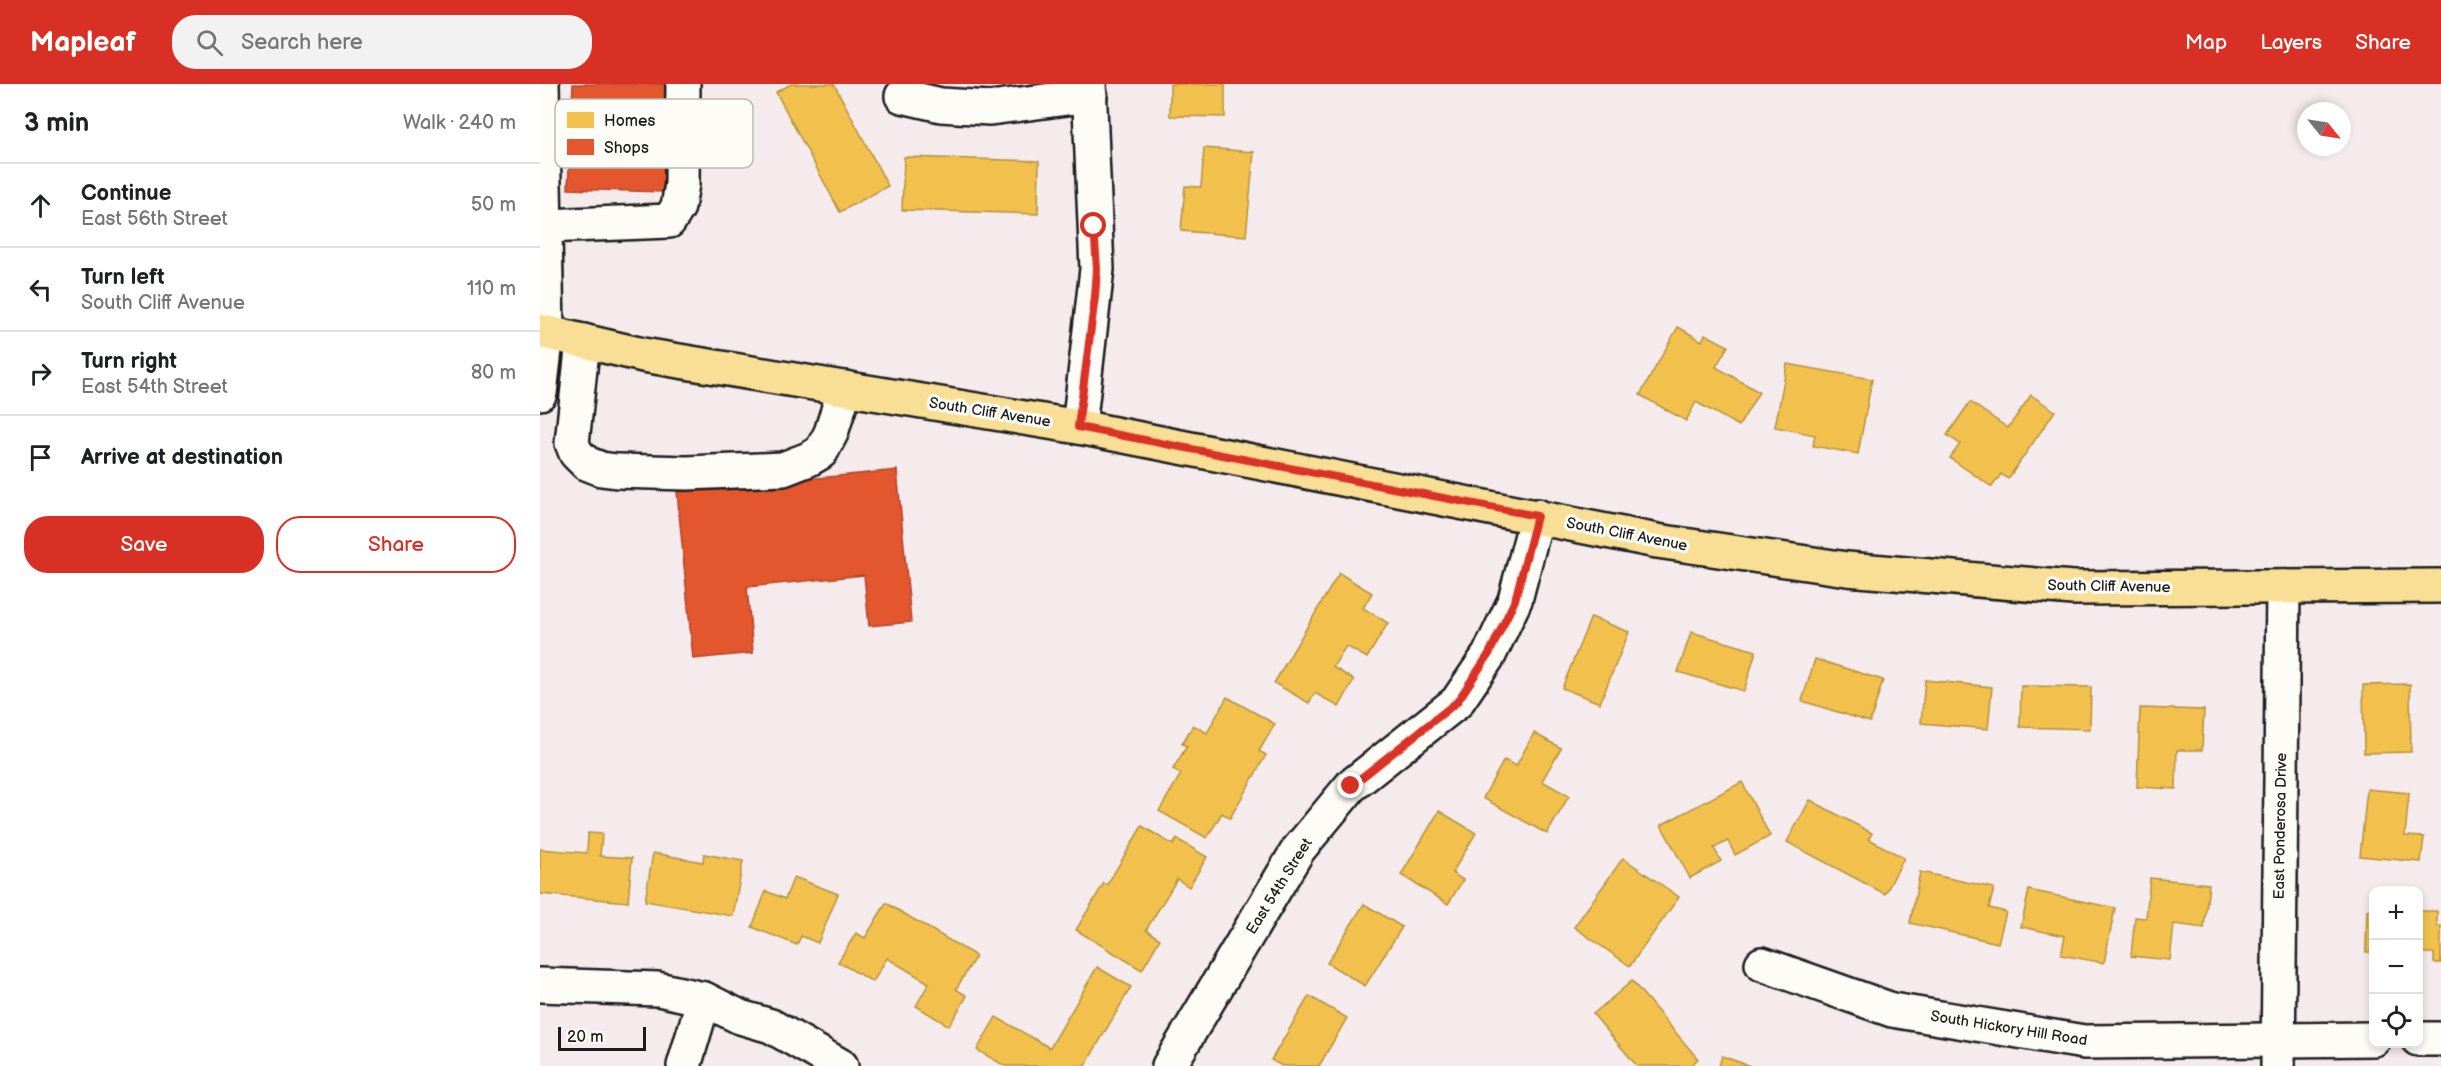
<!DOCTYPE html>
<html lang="en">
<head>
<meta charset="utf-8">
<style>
	body { margin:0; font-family:"Balsamiq Sans",sans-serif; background:#f2f2f2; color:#202124 }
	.controls { position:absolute; right:18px; bottom:18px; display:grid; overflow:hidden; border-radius:12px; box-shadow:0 3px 9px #0003 }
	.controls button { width:54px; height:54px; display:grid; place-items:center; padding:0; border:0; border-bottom:2px solid #e0e0e0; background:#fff; color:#202124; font:30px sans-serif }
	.compass { position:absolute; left:1757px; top:18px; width:54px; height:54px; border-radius:50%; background:#fff; box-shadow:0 3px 9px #0003; rotate:120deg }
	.scale { position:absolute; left:18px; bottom:15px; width:88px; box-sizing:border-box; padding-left:6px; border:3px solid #1c1c1c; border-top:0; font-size:16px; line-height:21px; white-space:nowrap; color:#1c1c1c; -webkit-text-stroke:4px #fdfcf7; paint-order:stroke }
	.stop { position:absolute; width:18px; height:18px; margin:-14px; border:4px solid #d93025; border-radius:50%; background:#fff }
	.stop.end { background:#d93025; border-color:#fff; box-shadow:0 2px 6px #0008 }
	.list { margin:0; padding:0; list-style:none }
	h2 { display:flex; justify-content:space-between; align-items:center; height:78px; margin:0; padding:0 24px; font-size:26px }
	h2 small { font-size:20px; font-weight:400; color:#757577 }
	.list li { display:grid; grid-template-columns:39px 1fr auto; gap:18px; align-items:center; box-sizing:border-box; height:84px; padding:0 24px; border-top:2px solid #e0e0e0 }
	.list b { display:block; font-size:22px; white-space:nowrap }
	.list p { margin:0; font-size:20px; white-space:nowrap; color:#757577 }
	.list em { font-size:20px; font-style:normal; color:#757577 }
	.actions { display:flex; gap:12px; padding:18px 24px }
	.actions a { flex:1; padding:14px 0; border:2px solid #d93025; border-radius:24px; text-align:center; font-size:21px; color:#d93025 }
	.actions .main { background:#d93025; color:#fff }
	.icon { flex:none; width:33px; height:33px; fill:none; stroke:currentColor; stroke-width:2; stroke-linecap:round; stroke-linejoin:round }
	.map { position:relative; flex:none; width:1901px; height:982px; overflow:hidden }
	header { display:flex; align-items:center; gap:36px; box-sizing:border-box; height:84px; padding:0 30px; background:#d93025; color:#fff }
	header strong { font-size:28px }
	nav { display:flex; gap:33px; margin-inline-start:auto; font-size:21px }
	.search { width:420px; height:54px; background:#f2f2f2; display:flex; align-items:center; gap:15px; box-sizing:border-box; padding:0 21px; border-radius:24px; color:#757577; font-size:22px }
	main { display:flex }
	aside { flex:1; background:#fff }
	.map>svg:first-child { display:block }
	.homes { fill:#f2c14e; stroke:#b2903f; stroke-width:1.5 }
	.shops { fill:#e4572e; stroke:#a84529; stroke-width:1.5 }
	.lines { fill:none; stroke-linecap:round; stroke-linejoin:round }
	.minor-casing { stroke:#1c1c1c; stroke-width:38 }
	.major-casing { stroke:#1c1c1c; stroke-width:38 }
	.minor { stroke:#fdfcf7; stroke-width:33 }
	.major { stroke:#f9df96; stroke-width:33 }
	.route { stroke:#d93025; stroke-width:8 }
	.labels { text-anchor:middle; stroke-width:6; stroke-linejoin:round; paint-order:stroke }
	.street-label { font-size:15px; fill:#1c1c1c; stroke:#fdfcf7 }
	.key { fill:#fdfcf7; stroke:#bab9b5; stroke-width:1.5 }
	.key-label { font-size:16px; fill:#1c1c1c }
</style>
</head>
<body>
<header>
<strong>Mapleaf</strong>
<div class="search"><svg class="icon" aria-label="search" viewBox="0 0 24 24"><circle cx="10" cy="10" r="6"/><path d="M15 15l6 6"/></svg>Search here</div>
<nav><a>Map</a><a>Layers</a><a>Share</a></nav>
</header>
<main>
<aside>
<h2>3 min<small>Walk · 240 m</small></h2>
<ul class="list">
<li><svg class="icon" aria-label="ahead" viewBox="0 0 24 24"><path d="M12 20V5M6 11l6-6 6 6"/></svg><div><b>Continue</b><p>East 56th Street</p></div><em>50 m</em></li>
<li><svg class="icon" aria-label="left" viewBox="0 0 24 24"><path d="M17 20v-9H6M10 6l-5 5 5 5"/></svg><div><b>Turn left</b><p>South Cliff Avenue</p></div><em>110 m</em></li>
<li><svg class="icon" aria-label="right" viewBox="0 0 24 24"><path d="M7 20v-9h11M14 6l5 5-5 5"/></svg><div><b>Turn right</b><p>East 54th Street</p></div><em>80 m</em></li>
<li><svg class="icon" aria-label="arrive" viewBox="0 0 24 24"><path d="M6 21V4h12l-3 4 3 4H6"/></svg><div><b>Arrive at destination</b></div></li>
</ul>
<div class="actions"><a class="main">Save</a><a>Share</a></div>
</aside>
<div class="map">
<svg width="1901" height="982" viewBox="0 0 1901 982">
	<rect width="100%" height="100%" fill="#f5ebed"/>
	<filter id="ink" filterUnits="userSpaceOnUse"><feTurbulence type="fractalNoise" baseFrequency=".0167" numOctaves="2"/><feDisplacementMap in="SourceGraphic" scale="12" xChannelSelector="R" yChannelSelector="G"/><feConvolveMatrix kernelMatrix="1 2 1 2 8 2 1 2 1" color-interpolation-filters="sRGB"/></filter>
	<g filter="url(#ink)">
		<g class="homes">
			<path d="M 251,0 L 294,0 L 348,102 L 300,128 L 236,8 Z"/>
			<path d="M 630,0 L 685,0 L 685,33 L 630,32 Z"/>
			<path d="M 664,64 L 714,68 L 706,152 L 641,147 L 645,102 L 661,103 Z"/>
			<path d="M 364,73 L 499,77 L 498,130 L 362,126 Z"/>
			<path d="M 1138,243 L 1162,257 L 1165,250 L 1188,262 L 1176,283 L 1219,308 L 1199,342 L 1156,318 L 1146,337 L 1100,311 Z"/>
			<path d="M 1247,280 L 1332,295 L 1318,370 L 1273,362 L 1275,351 L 1235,343 Z"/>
			<path d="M 1491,311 L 1515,327 L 1468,395 L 1461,390 L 1452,403 L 1410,374 L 1420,360 L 1407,351 L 1430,318 L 1468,344 Z"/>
			<path d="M 799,489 L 832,509 L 823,524 L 848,539 L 827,574 L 806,562 L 793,583 L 814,596 L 799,623 L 775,609 L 769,619 L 734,599 Z"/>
			<path d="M 1051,533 L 1089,548 L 1060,619 L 1022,604 Z"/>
			<path d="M 1151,548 L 1216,567 L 1204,607 L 1138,588 Z"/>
			<path d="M 1275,575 L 1343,596 L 1330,638 L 1262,617 Z"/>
			<path d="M 1385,596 L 1452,603 L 1448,645 L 1381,639 Z"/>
			<path d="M 1870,600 L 1871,668 L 1824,669 L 1823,601 Z"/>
			<path d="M 1481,602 L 1551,603 L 1550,645 L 1480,643 Z"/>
			<path d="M 687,613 L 735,640 L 719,667 L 726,671 L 690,734 L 682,729 L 667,754 L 619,727 L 641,690 L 633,685 L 647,662 L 642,660 L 653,641 L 667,649 Z"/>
			<path d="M 1600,624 L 1664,626 L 1662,666 L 1637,666 L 1636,705 L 1597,703 Z"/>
			<path d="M 994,649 L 1021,664 L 1002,697 L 1029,712 L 1007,750 L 943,714 L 964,676 L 976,682 Z"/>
			<path d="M 1202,698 L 1230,752 L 1195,771 L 1188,757 L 1174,764 L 1181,777 L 1150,794 L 1121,741 Z"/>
			<path d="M 1827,705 L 1869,709 L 1865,752 L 1884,753 L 1881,778 L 1820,772 Z"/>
			<path d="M 1270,716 L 1332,749 L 1329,755 L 1364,774 L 1345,810 L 1247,758 Z"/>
			<path d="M 899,727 L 936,749 L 912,789 L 923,796 L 908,820 L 861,791 Z"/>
			<path d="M 602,742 L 633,761 L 637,755 L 667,773 L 649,803 L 637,795 L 606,846 L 620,855 L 602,886 L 536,846 L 564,799 L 567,801 Z"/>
			<path d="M 48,749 L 62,750 L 60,772 L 92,774 L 88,818 L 0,810 L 0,765 L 47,769 Z"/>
			<path d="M 113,769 L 163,778 L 164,770 L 203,777 L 193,832 L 105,817 Z"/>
			<path d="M 1083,774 L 1139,813 L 1090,882 L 1034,843 Z"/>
			<path d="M 1380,788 L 1454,804 L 1449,824 L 1466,828 L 1458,859 L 1370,839 Z"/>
			<path d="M 254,793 L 298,810 L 278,859 L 261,852 L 257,861 L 212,843 L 226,807 L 245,815 Z"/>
			<path d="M 1610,794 L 1669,800 L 1664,844 L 1634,840 L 1630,876 L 1591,872 L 1595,833 L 1606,834 Z"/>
			<path d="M 1489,806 L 1575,824 L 1564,879 L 1521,871 L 1525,852 L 1481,843 Z"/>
			<path d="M 346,819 L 436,872 L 416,905 L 427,912 L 409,942 L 376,922 L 389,899 L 347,874 L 333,898 L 298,878 L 316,849 L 325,854 Z"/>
			<path d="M 824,820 L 862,843 L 825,902 L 787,879 Z"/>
			<path d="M 1827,826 L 1834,826 L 1834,868 L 1826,868 Z"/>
			<path d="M 1878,827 L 1897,827 L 1897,842 L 1901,842 L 1901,879 L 1894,879 L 1894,869 L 1878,869 Z"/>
			<path d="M 557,883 L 591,903 L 545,982 L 465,982 L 437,966 L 456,933 L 510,964 Z"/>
			<path d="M 1092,897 L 1158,975 L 1150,982 L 1097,982 L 1053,930 Z"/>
			<path d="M 769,912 L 807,934 L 779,982 L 742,982 L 731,976 Z"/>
			<path d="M 1182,972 L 1210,982 L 1179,982 Z"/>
		</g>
		<g class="shops">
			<path d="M 33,0 L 127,0 L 123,108 L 28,105 Z"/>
			<path d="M 357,386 L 371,538 L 329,542 L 324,491 L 207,503 L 213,569 L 153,575 L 137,408 Z"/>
		</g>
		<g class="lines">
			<g class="minor-casing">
				<g id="minor">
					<path d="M 362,12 L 401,21 L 450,24 L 550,11"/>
					<path d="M 0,140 L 5,142 L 129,137 L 138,123 L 142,100 L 143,0"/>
					<path d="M 43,257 L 32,359 L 36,369 L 46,379 L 61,385 L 77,387 L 147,389 L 243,385 L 269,375 L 281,368 L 291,349 L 305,304"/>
					<path d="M 0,309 L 7,248 L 2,0"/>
					<path d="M 539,343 L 557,185 L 549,0"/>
					<path d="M 1222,880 L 1352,926 L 1544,958 L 1834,955"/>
					<path d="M 0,901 L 118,905 L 164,915 L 200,933 L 231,942 L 301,982"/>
					<path d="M 1878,955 L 1901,955"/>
					<path d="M 144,982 L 164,915"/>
					<path d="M 629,982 L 758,766 L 811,702 L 917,618 L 949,571 L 975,516 L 997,432"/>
					<path d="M 1738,982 L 1743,503"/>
				</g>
			</g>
			<g class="major-casing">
				<path id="major" d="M 0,247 L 103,271 L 539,343 L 1117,457 L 1307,485 L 1533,504 L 1901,502"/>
			</g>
			<use href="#minor" class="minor"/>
			<use href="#major" class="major"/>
		</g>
	</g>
	<g class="lines" filter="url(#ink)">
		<path class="route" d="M 554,142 L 557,185 L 555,213 L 538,343 L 997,432 L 975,516 L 949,570 L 917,618 L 811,702"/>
	</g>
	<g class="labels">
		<g class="street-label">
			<text transform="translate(450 328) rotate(9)" y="5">South Cliff Avenue</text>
			<text transform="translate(1087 450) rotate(11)" y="5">South Cliff Avenue</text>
			<text transform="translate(1569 502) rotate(1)" y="5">South Cliff Avenue</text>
			<text transform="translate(1740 742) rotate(-89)" y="5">East Ponderosa Drive</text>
			<text transform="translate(739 802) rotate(-58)" y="5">East 54th Street</text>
			<text transform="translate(1469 944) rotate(9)" y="5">South Hickory Hill Road</text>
		</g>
	</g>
	<rect x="15" y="15" width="198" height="69" rx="9" class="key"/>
	<rect x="27" y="28" width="27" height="16" fill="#f2c14e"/>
	<rect x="27" y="55" width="27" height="16" fill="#e4572e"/>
	<g class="key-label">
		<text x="64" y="42">Homes</text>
		<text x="64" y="69">Shops</text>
	</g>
</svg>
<div class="controls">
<button>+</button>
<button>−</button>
<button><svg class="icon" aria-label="locate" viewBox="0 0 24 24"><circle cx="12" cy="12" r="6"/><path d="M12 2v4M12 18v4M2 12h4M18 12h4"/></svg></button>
</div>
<svg class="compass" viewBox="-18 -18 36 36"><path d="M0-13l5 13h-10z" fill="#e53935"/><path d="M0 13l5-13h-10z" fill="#757577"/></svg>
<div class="scale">20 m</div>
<div class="stop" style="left:554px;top:142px"></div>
<div class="stop end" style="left:811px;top:702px"></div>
</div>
</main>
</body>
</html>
